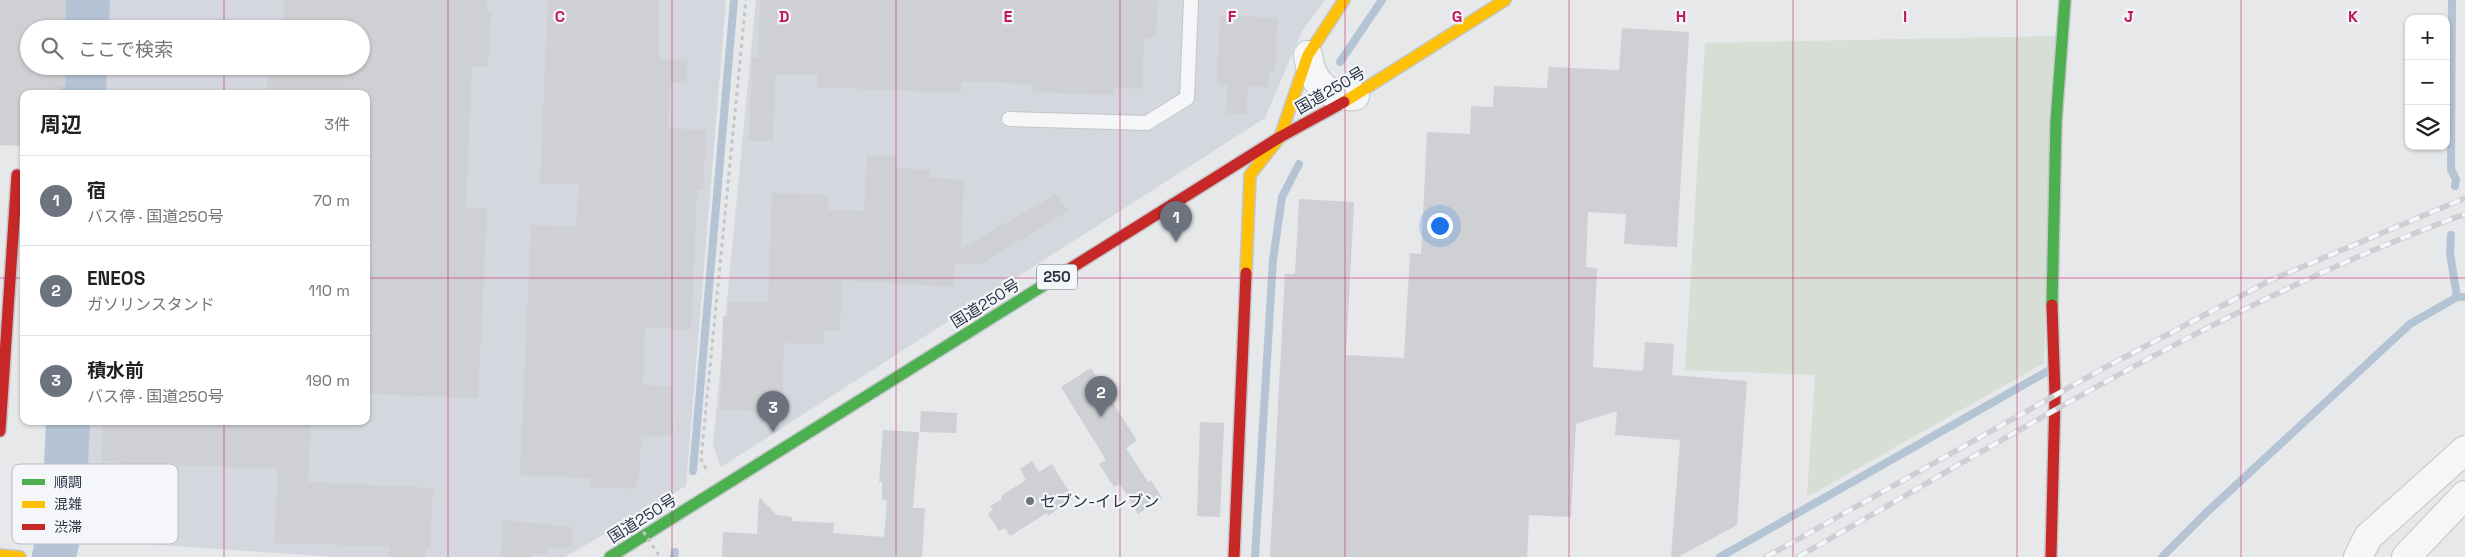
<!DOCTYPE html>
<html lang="ja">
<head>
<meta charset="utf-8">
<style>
	body { margin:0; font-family:"Space Grotesk","Noto Sans JP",sans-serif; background:#f6f6f6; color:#202124 }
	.controls { position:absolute; right:15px; top:15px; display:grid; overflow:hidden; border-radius:10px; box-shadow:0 1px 4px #0004 }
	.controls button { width:45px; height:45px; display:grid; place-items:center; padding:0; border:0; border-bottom:1px solid #e0e0e0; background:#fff; color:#202124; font:25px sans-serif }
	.you { position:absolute; left:1439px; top:225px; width:18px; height:18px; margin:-12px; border:4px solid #fff; border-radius:50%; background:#1a73e8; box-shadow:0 0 0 8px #1a73e833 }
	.badge { display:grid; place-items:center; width:32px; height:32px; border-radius:50%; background:#6c737f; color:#fff; font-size:16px; font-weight:700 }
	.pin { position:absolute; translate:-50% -41px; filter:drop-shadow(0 1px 2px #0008) }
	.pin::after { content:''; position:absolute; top:26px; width:18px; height:15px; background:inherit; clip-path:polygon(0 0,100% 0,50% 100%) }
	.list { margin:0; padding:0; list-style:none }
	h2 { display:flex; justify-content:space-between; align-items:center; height:65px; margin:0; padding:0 20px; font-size:21px }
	h2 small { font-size:16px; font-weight:400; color:#757577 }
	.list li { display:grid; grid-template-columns:32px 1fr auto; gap:15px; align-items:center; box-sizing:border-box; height:90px; padding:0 20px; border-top:1px solid #e0e0e0 }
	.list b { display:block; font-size:19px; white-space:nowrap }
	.list p { margin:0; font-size:16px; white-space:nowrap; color:#757577 }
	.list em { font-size:16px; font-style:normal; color:#757577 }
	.icon { flex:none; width:28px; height:28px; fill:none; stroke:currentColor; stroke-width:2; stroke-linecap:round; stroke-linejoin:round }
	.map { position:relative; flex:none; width:2465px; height:557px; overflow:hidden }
	.search { position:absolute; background:#fff; box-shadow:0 1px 4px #0004; left:20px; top:20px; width:350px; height:55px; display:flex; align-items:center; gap:12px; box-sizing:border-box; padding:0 18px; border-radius:28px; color:#757577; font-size:19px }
	.panel { position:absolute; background:#fff; box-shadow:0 1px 4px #0004; left:20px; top:90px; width:350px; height:335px; border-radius:10px }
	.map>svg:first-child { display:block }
	.built { fill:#d4d7dd }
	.green { fill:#d6ded6 }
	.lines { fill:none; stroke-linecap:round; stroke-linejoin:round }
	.stream { stroke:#b4c4d5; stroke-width:8 }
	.river { stroke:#b4c4d5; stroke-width:44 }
	.building { fill:#ced0d3 }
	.lane-casing { stroke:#c4c6c8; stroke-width:16 }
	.street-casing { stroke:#c4c6c8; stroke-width:30 }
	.fast-casing { stroke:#c4c6c8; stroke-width:14 }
	.slow-casing { stroke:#c4c6c8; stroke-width:14 }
	.jam-casing { stroke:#c4c6c8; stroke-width:14 }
	.path { stroke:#c5c6ca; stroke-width:3; stroke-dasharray:4 4; stroke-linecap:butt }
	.lane { stroke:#f5f6f7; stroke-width:14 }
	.street { stroke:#f5f6f7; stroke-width:28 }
	.fast { stroke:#4caf50; stroke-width:11 }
	.slow { stroke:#ffc107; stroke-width:11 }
	.jam { stroke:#c62828; stroke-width:11 }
	.rail-casing { stroke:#cecfd2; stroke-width:5.5 }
	.rail { stroke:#f4f6f9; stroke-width:4; stroke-dasharray:11; stroke-linecap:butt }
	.path-bridge { stroke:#c5c6ca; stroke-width:3; stroke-dasharray:4 4; stroke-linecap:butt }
	.grid { fill:none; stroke:#c2185b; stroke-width:1; stroke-opacity:0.55 }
	.poi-dot { fill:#6c737f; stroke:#f4f6f9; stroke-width:2 }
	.labels { text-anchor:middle; stroke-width:4.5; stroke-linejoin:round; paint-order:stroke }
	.shield { fill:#f4f6f9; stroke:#676e7b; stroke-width:1 }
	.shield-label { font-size:15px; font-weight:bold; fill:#2b3445 }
	.street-label { font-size:16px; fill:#2b3445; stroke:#f4f6f9 }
	.poi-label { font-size:16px; fill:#2b3445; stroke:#f4f6f9; text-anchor:start }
	.key { fill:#f4f6f9; stroke:#b8bcc3; stroke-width:1 }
	.key-label { font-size:14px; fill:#2b3445 }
	.grid-label { font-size:16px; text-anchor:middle; font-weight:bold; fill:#c2185b; stroke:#f4f6f9; stroke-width:4.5; stroke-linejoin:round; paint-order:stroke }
</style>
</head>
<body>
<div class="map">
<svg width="2465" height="557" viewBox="0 0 2465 557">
	<rect width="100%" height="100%" fill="#e6e8ea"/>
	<g class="built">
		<path d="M 108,0 L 726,0 L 686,486 L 565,557 L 338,557 L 84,540 L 89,421 L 366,421 L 366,94 L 104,94 L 105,66 L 361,66 L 361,29 L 106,29 Z"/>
		<path d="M 756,0 L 1325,0 L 1302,31 L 1265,118 L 721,467 L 713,445 Z"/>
	</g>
	<path class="green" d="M 2055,36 L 2044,363 L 1807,497 L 1815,375 L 1685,370 L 1705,43 Z"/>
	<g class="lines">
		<g class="stream">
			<path d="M 2452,0 L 2451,169 L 2456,180 L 2455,186"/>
			<path d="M 1340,62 L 1382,0"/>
			<path d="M 2451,235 L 2450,253 L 2457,297"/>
			<path d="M 693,471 L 734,0"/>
			<path d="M 674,557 L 675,552"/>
			<path d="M 1255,557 L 1273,260 L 1282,197 L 1299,164"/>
			<path d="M 1720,557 L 2048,371"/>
			<path d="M 2162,557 L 2206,513 L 2410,324 L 2457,297 L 2465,297"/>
		</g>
		<g class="river">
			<path d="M 87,29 L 88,0"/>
			<path d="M 84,94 L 85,66"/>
			<path d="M 54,557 L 64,509 L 68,421"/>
		</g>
	</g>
	<g class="building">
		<path d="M 0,0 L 66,0 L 65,29 L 29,29 L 29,66 L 66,66 L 65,87 L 62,87 L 62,94 L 24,94 L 24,146 L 0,145 Z"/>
		<path d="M 284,0 L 487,0 L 486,11 L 491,11 L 488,67 L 472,67 L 466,208 L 487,209 L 478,398 L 366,394 L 371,250 L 366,249 L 366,94 L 267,94 L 268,66 L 361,66 L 361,29 L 283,29 Z"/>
		<path d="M 548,0 L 659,0 L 659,59 L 687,60 L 686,83 L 670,83 L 668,128 L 706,130 L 703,190 L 697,189 L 691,330 L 645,327 L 643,385 L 672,387 L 673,435 L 641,436 L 639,480 L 636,480 L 636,489 L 590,487 L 591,478 L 520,475 L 531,225 L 576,227 L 579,184 L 540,183 Z"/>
		<path d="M 760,0 L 1158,0 L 1156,38 L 1144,38 L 1142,89 L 1113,88 L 1113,95 L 1033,92 L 1033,84 L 961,81 L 961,93 L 817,87 L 818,75 L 775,75 L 773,141 L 749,141 L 752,58 L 758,58 Z"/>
		<path d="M 1220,15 L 1277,18 L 1275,71 L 1269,71 L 1268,87 L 1248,86 L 1246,114 L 1226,113 L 1227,85 L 1217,84 Z"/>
		<path d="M 1622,28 L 1689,32 L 1677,247 L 1624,244 L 1626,214 L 1588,212 L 1586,267 L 1597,268 L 1593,367 L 1643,371 L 1645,342 L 1674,344 L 1672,375 L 1747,381 L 1737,525 L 1678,557 L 1671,557 L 1680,440 L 1615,435 L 1617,411 L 1576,424 L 1571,517 L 1529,515 L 1527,557 L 1270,557 L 1285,274 L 1295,274 L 1299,199 L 1354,202 L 1346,355 L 1404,358 L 1410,253 L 1421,254 L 1427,132 L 1470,134 L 1471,106 L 1493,107 L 1494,86 L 1547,88 L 1549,67 L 1619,70 Z"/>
		<path d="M 867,155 L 896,156 L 896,168 L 930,170 L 929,178 L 964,180 L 961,249 L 1056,194 L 1068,211 L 979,265 L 955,263 L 954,287 L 842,280 L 840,331 L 824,331 L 824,344 L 784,343 L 782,401 L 775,401 L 775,412 L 720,410 L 723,316 L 728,316 L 728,302 L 768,303 L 772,193 L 829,195 L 828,210 L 864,211 Z"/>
		<path d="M 1091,368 L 1137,441 L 1126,448 L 1148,482 L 1151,480 L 1162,498 L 1138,514 L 1120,484 L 1114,487 L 1099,464 L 1106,460 L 1061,387 Z"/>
		<path d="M 921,411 L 957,413 L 956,433 L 920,432 Z"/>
		<path d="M 103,421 L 311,421 L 308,482 L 433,488 L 430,548 L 426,548 L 425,557 L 389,557 L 389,546 L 274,543 L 278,469 L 101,462 Z"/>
		<path d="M 1200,422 L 1224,423 L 1220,517 L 1197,516 Z"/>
		<path d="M 883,430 L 919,432 L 913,508 L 925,508 L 922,557 L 722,557 L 723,532 L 757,534 L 759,497 L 777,515 L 792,517 L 792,521 L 834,523 L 833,533 L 884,537 L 887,500 L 882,500 L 882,482 L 879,482 Z"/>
		<path d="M 1032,461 L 1039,472 L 1052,464 L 1073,498 L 1048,516 L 1047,513 L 1010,536 L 1005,528 L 999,531 L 988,514 L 993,510 L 990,506 L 1002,499 L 1001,496 L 1026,480 L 1020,469 Z"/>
		<path d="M 503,520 L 573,527 L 571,547 L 548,548 L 548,554 L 533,553 L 532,557 L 501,557 Z"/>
	</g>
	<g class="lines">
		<g class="lane-casing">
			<path id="lane" d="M 1009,119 L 1147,123 L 1187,98 L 1191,0"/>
		</g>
		<g class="street-casing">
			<g id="street">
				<path d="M 1308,55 C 1311,82 1327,98 1355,96"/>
				<path d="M 2358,557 L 2368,537 L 2465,450"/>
				<path d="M 2406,557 L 2465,495"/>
			</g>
		</g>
		<g class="fast-casing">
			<g id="fast">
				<path d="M 2052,305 L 2056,122 L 2065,0"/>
				<path d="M 610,557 L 1052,280"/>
			</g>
		</g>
		<g class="slow-casing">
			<g id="slow">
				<path d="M 1344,102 L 1505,0"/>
				<path d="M 1246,273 L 1250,175 L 1280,137 L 1308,55 L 1344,0"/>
				<path d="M 0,555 L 20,557"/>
			</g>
		</g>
		<g class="jam-casing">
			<g id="jam">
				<path d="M 1052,280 L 1280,137 L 1344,102"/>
				<path d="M 0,431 L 17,175"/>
				<path d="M 1234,557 L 1246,273"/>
				<path d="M 2051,557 L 2055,395 L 2052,305"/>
			</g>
		</g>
		<path class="path" d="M 706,469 L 701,459 L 746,0"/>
		<use href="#lane" class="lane"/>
		<use href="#street" class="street"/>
		<use href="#fast" class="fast"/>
		<use href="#slow" class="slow"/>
		<use href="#jam" class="jam"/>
		<g class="rail-casing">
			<g id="rail">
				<path d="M 1766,557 L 2104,368 L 2271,280 L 2465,198"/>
				<path d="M 1798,557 C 2015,434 2229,300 2465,214"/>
			</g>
		</g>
		<use href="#rail" class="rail"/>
		<path class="path-bridge" d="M 639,525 L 660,557"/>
	</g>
	<path class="grid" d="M 224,0 L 224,29M 448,0 L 448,557M 672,0 L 672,557M 896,0 L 896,557M 1120,0 L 1120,557M 1345,0 L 1345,557M 1569,0 L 1569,557M 1793,0 L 1793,557M 2017,0 L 2017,557M 2241,0 L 2241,557M 224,66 L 224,94M 0,278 L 24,278M 366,278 L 2465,278M 224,421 L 224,557"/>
	<circle class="poi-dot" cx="1030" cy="501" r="5"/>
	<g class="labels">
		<rect class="shield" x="1037" y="264.5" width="40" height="25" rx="4"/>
		<g class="shield-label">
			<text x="1057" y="282">250</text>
		</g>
		<g class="street-label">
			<text transform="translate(1330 90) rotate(-30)" y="6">国道250号</text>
			<text transform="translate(985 303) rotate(-32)" y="6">国道250号</text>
			<text transform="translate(642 518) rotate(-32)" y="6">国道250号</text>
		</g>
		<g class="poi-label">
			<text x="1040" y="507">セブン-イレブン</text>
		</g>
	</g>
	<rect x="12" y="464" width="166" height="80" rx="8" class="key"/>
	<rect x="22" y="479" width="23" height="6" fill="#4caf50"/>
	<rect x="22" y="501" width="23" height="7" fill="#ffc107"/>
	<rect x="22" y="524" width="23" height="6" fill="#c62828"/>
	<g class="key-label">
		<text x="54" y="487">順調</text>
		<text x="54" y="509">混雑</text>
		<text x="54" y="532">渋滞</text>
	</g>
	<g class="grid-label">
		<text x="560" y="22">C</text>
		<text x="784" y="22">D</text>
		<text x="1008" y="22">E</text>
		<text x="1232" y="22">F</text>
		<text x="1457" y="22">G</text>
		<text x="1681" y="22">H</text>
		<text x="1905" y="22">I</text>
		<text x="2129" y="22">J</text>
		<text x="2353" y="22">K</text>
	</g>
</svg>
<div class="controls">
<button>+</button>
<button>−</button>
<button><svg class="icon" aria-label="layers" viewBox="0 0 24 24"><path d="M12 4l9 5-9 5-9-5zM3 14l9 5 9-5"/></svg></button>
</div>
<div class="you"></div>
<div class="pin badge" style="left:1176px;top:242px">1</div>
<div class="pin badge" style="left:1101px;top:417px">2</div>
<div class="pin badge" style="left:773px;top:432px">3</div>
<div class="search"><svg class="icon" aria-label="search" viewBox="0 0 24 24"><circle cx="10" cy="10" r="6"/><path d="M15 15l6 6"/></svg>ここで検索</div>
<section class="panel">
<h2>周辺<small>3件</small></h2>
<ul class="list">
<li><span class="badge">1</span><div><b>宿</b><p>バス停 · 国道250号</p></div><em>70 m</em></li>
<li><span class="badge">2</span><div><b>ENEOS</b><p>ガソリンスタンド</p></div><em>110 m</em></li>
<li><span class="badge">3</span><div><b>積水前</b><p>バス停 · 国道250号</p></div><em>190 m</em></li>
</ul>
</section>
</div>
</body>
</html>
